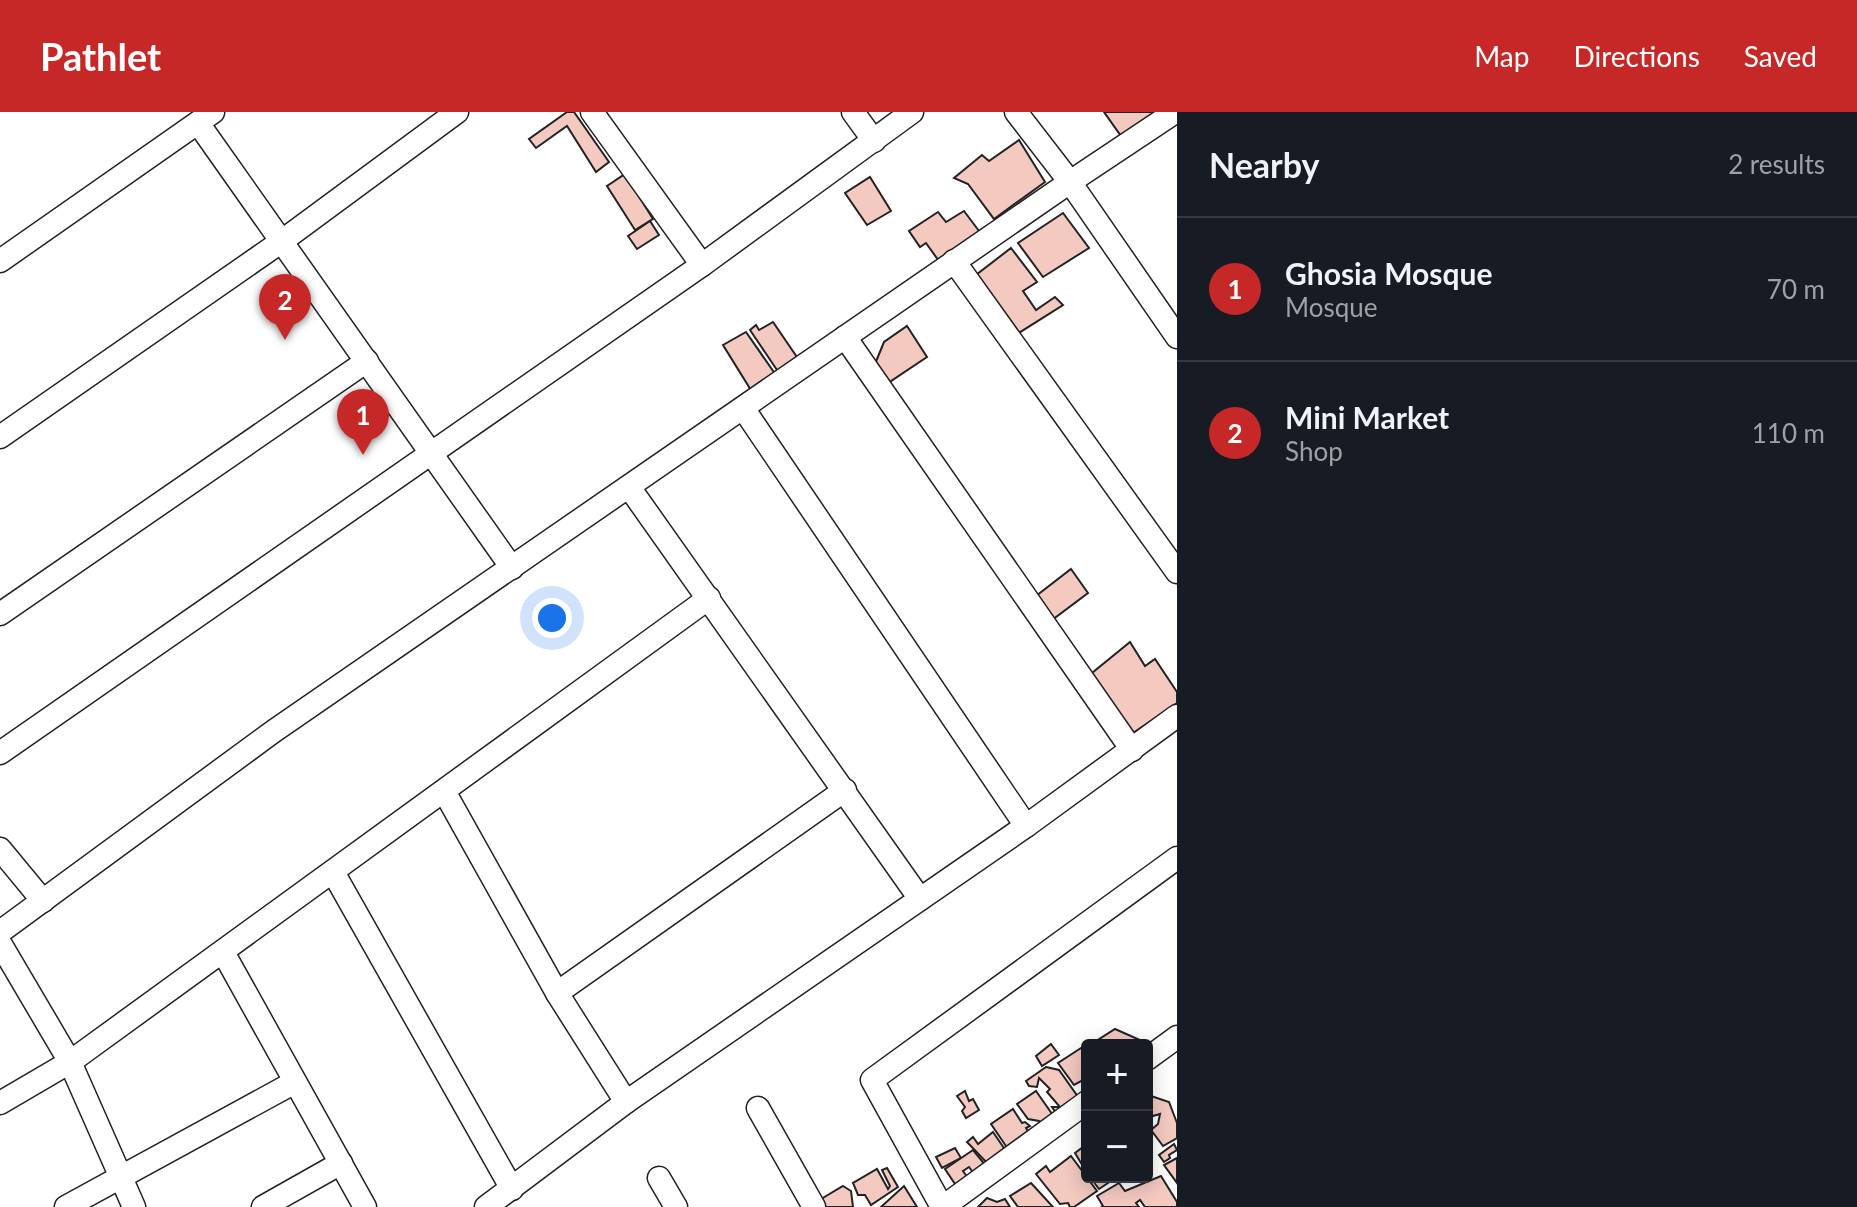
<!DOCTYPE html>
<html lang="en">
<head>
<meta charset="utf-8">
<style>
	body { margin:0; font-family:Lato,sans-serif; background:#242831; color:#f1f3f6 }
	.controls { position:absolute; right:24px; bottom:24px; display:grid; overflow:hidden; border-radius:8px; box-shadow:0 4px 20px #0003 }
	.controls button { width:72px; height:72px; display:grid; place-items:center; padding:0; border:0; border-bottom:2px solid #363941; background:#171b24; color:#f1f3f6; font:40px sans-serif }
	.you { position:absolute; left:552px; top:506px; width:28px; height:28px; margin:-20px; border:6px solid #fff; border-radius:50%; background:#1a73e8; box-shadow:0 0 0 12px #1a73e833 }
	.badge { display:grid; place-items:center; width:52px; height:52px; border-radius:50%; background:#c62828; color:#fff; font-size:26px; font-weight:700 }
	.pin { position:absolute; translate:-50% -66px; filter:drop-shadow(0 2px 4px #0008) }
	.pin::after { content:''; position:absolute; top:42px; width:28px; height:24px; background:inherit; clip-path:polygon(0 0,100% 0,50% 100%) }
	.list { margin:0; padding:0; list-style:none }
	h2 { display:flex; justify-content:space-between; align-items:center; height:104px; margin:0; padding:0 32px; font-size:34px }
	h2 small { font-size:26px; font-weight:400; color:#9ea1a6 }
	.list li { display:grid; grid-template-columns:52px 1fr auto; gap:24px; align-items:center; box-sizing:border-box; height:144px; padding:0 32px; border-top:2px solid #363941 }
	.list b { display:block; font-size:30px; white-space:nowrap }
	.list p { margin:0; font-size:26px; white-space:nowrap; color:#9ea1a6 }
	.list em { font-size:26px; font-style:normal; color:#9ea1a6 }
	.map { position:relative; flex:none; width:1177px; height:1095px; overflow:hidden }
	header { display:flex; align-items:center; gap:48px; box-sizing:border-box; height:112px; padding:0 40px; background:#c62828; color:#fff }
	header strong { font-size:38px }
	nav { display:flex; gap:44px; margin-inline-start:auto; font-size:28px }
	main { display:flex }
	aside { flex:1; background:#171b24 }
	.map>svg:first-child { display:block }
	.building { fill:#f3c9c0; stroke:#222; stroke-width:2 }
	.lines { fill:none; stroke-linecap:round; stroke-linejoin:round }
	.street-casing { stroke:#222; stroke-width:25 }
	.street { stroke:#fff; stroke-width:22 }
</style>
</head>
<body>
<header>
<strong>Pathlet</strong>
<nav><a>Map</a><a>Directions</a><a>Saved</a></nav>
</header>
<main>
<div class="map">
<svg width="1177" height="1095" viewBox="0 0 1177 1095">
	<rect width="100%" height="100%" fill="#fff"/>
	<g class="building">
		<path d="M 567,0 L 574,0 L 609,50 L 596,60 L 567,14 L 536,36 L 529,27 Z"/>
		<path d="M 1104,0 L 1154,0 L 1154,1 L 1121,24 Z"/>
		<path d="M 1019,28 L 1045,70 L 994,107 L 968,72 L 954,66 L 982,43 L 989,49 Z"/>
		<path d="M 625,62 L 653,107 L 635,118 L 607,74 Z"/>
		<path d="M 870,65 L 891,99 L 867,113 L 845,81 Z"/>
		<path d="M 964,99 L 982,123 L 941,152 L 926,131 L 920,135 L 909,119 L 938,100 L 946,110 Z"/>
		<path d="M 1063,101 L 1089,136 L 1043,165 L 1018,131 Z"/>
		<path d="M 650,109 L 659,123 L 637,137 L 628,124 Z"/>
		<path d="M 1011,136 L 1037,170 L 1023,179 L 1036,198 L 1055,185 L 1063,193 L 1014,224 L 972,166 Z"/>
		<path d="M 773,210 L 801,251 L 781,264 L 750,218 L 756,213 L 759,218 Z"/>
		<path d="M 907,214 L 927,245 L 888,271 L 875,252 L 884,230 Z"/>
		<path d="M 746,220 L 778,266 L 754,283 L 723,233 Z"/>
		<path d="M 1071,457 L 1088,481 L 1052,508 L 1036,484 Z"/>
		<path d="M 1130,530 L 1145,554 L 1155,547 L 1177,580 L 1177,591 L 1133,621 L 1092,561 Z"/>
		<path d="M 1115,917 L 1140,928 L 1144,933 L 1090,933 Z"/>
		<path d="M 1051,932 L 1059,943 L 1042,954 L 1036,944 Z"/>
		<path d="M 1081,936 L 1087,944 L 1087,966 L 1074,973 L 1058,951 Z"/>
		<path d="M 1046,955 L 1059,958 L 1081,989 L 1059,1005 L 1052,995 L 1060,995 L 1047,980 L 1050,977 L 1039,966 L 1037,975 L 1029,974 L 1026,969 Z"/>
		<path d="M 965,979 L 969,989 L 973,987 L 979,998 L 966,1006 L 962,999 L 965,995 L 957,984 Z"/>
		<path d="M 1036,979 L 1057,1009 L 1045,1017 L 1039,1009 L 1028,1007 L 1017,992 Z"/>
		<path d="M 1151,984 L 1169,990 L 1177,1011 L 1177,1026 L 1163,1034 L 1151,1018 L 1158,1012 L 1160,1002 L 1153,1004 L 1147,994 L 1147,986 Z"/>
		<path d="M 1013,997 L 1022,1011 L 1025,1010 L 1030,1014 L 1026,1016 L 1032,1026 L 1010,1040 L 991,1012 Z"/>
		<path d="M 993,1020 L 1008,1042 L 990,1054 L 967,1030 L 973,1025 L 978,1032 Z"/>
		<path d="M 1087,1032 L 1087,1061 L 1075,1041 Z"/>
		<path d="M 1174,1032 L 1177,1038 L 1169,1043 L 1170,1046 L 1164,1050 L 1159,1043 Z"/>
		<path d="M 955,1036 L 961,1046 L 942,1056 L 936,1045 Z"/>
		<path d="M 973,1038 L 987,1055 L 975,1063 L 969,1055 L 963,1059 L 970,1069 L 957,1075 L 945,1057 Z"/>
		<path d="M 1071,1044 L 1097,1079 L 1074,1095 L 1070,1095 L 1068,1091 L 1060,1092 L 1036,1062 L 1046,1054 L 1050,1060 Z"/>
		<path d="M 1177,1046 L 1177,1071 L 1164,1053 Z"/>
		<path d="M 887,1056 L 898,1075 L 871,1093 L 865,1083 L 858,1083 L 853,1071 L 877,1057 L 888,1077 L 890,1074 L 882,1058 Z"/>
		<path d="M 1161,1064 L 1177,1090 L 1177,1095 L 1145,1095 L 1140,1088 L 1136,1091 L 1139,1095 L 1101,1095 L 1103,1094 L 1097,1084 L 1119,1071 L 1125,1079 Z"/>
		<path d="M 1090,1065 L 1117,1065 L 1099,1077 Z"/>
		<path d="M 1031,1071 L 1053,1095 L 1018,1095 L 1010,1084 Z"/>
		<path d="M 843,1074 L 851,1079 L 853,1095 L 819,1095 L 816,1090 Z"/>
		<path d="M 904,1074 L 917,1095 L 881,1095 Z"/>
		<path d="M 987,1086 L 997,1090 L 1005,1087 L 1010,1095 L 978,1095 Z"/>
	</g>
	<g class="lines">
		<g class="street-casing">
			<g id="street">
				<path d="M 592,0 L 702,153"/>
				<path d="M 853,0 L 874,29"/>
				<path d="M 1016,0 L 1070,70 L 1177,225"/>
				<path d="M 198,11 L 512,456"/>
				<path d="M 0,149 L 213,0"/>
				<path d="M 954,149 L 1177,460"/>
				<path d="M 845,225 L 1132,638"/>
				<path d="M 743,296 L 1026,714"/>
				<path d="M 0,325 L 282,129 L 457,0"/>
				<path d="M 629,375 L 920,787"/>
				<path d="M 0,502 L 367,249"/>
				<path d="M 0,641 L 702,153 L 912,0"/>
				<path d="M 444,679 L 557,881 L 626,990"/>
				<path d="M 0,737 L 43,789"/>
				<path d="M 333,760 L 512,1077"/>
				<path d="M 0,820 L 274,619 L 1070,70 L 1175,0"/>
				<path d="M 0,831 L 70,950 L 134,1095"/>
				<path d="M 223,840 L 365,1095"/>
				<path d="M 557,881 L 845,678"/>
				<path d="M 1147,947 L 1177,925"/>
				<path d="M 0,991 L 70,950 L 709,486"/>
				<path d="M 758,996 L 814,1095"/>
				<path d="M 659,1066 L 676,1095"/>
				<path d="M 66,1095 L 295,970"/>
				<path d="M 263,1095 L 341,1051"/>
				<path d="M 486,1095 L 626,990 L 1026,714 L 1177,604"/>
				<path d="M 942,1095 L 872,968 L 1177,746"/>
				<path d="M 943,1095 L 1087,990"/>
			</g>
		</g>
		<use href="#street" class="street"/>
	</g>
</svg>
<div class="controls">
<button>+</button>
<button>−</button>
</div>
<div class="you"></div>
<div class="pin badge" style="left:363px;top:343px">1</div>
<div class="pin badge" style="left:285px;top:228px">2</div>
</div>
<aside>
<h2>Nearby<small>2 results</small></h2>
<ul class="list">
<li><span class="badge">1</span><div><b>Ghosia Mosque</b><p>Mosque</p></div><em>70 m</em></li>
<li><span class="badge">2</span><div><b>Mini Market</b><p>Shop</p></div><em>110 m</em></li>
</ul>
</aside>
</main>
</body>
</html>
